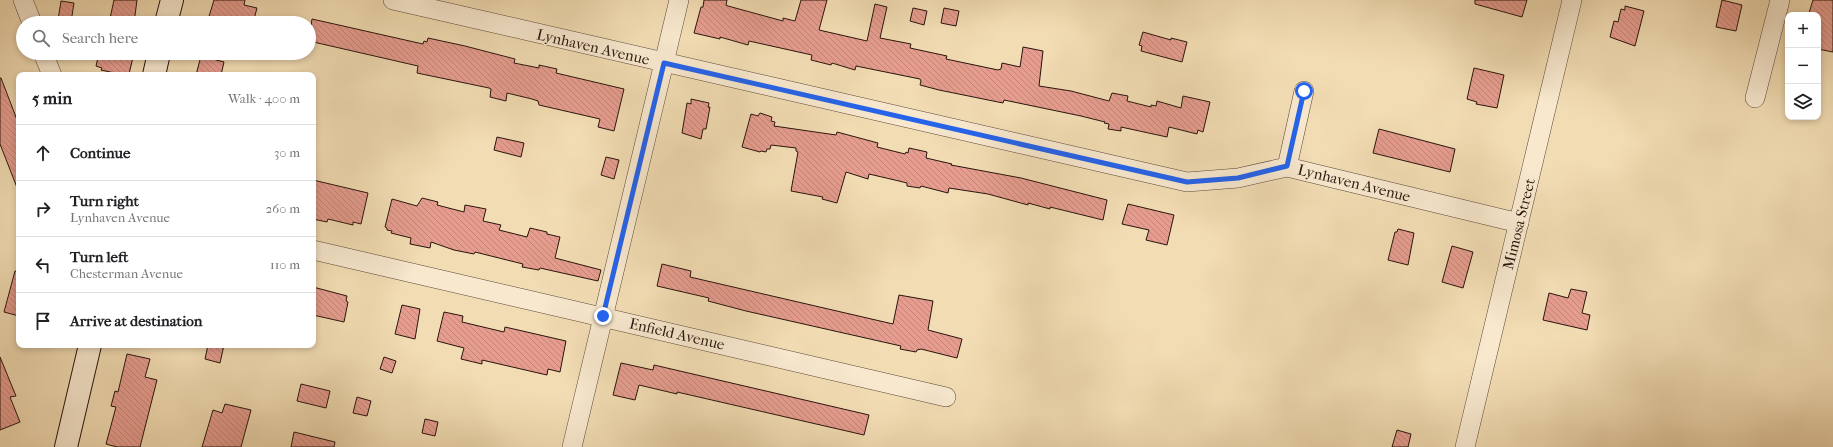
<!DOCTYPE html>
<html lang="en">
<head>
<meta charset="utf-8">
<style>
	body { margin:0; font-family:"IM FELL French Canon",serif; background:#f2f2f2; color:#202124 }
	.controls { position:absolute; right:12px; top:12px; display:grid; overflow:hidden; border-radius:8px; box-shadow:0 2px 6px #0003 }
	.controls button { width:36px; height:36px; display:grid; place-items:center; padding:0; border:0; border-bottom:1px solid #e0e0e0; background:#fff; color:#202124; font:20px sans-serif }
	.stop { position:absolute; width:12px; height:12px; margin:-9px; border:3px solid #2563eb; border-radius:50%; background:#fff }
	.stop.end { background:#2563eb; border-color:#fff; box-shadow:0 1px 4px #0008 }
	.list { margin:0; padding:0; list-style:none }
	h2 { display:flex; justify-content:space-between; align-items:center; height:52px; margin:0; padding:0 16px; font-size:17px }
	h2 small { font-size:13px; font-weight:400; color:#757577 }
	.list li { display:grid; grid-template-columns:26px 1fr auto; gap:12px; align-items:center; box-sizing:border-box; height:56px; padding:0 16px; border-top:1px solid #e0e0e0 }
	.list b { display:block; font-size:15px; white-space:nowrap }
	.list p { margin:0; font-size:13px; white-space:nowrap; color:#757577 }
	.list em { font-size:13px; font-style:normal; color:#757577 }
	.icon { flex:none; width:22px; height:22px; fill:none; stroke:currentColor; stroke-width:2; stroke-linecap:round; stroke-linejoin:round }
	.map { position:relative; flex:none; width:1833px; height:447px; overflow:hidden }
	.search { position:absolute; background:#fff; box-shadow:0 2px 6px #0003; left:16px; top:16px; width:300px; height:44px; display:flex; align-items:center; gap:10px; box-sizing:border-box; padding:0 14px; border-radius:22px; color:#757577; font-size:15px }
	.panel { position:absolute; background:#fff; box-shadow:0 2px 6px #0003; left:16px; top:72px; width:300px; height:276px; border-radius:8px }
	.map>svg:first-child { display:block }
	.building { fill:url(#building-back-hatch); stroke:#29140c }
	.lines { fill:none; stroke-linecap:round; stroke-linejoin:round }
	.street-casing { stroke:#5b4636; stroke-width:20 }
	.secondary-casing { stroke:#29140c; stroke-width:24 }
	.street { stroke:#f7e8ce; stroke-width:19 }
	.secondary { stroke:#f7e8ce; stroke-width:22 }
	.route { stroke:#2563eb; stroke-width:5 }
	.labels { text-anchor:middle; stroke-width:3; stroke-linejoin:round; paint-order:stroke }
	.street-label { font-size:15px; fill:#29140c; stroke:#f7e8ce }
</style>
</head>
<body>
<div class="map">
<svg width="1833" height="447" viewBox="0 0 1833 447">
	<defs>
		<pattern id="building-back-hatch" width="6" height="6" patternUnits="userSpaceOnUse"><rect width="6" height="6" fill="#e69d8f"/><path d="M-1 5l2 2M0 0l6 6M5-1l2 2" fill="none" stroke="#c5867a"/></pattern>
	</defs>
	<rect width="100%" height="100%" fill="#f2dcb3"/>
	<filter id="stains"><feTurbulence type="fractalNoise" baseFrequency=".005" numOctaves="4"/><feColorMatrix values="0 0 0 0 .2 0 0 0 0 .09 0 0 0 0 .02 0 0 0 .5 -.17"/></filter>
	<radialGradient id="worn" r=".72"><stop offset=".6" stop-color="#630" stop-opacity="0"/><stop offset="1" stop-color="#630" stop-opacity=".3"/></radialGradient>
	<g class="building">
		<path d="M 114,0 L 137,0 L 134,23 L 109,23 Z"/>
		<path d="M 214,0 L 245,0 L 244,5 L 257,8 L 253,23 L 207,23 Z"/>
		<path d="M 704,0 L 727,0 L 726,5 L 728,6 L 783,21 L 783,18 L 795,21 L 801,0 L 827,0 L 819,30 L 867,41 L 875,4 L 887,7 L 880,38 L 911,44 L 910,48 L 947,56 L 946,59 L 998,70 L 1001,69 L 1002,63 L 1020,67 L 1023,47 L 1043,51 L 1039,86 L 1071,91 L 1109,101 L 1112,93 L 1128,96 L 1127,101 L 1151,107 L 1151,105 L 1156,106 L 1157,101 L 1181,108 L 1183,96 L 1210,102 L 1203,132 L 1198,130 L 1197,134 L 1169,127 L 1167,137 L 1121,127 L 1121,131 L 1108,129 L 1109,124 L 1104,123 L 1105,122 L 1081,116 L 1004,100 L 1003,103 L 939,90 L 920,85 L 921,81 L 920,79 L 856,66 L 855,70 L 832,63 L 831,65 L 811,60 L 812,55 L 749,41 L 748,45 L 720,37 L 720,39 L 694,33 L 701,7 L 703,7 Z"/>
		<path d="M 1475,0 L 1527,0 L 1522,17 L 1475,4 Z"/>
		<path d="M 1722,0 L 1742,5 L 1736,31 L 1716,27 Z"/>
		<path d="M 1813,0 L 1833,0 L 1833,52 L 1818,49 L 1818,15 L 1809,13 Z"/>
		<path d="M 61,1 L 74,3 L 71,22 L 58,20 Z"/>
		<path d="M 1625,6 L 1644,11 L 1635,46 L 1610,37 L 1614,21 L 1618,22 L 1621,9 L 1625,10 Z"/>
		<path d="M 913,8 L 927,11 L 924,25 L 910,21 Z"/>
		<path d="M 944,8 L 959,11 L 956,26 L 941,23 Z"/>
		<path d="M 312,19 L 423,44 L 424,41 L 427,42 L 428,38 L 465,46 L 515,59 L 514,63 L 539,68 L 539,65 L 557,69 L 556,73 L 624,89 L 614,131 L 598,127 L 600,119 L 539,105 L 538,101 L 532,99 L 507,93 L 506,101 L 490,97 L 491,89 L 489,88 L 417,73 L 418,66 L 309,41 Z"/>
		<path d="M 1143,32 L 1171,40 L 1171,38 L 1187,42 L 1182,62 L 1141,51 L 1142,46 L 1139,45 Z"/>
		<path d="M 99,53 L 134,53 L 129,74 L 124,73 L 124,75 L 101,70 L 102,68 L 96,66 Z"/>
		<path d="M 201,56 L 224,62 L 221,75 L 196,75 Z"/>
		<path d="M 1474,68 L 1504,75 L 1497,108 L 1476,104 L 1477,102 L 1467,99 Z"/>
		<path d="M 0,78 L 1,78 L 19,125 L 18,190 L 0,144 Z"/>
		<path d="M 691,99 L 709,103 L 708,107 L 710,107 L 706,129 L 703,129 L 701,139 L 682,133 L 687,103 L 691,104 Z"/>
		<path d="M 760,113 L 772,117 L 771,121 L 775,122 L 774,126 L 836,135 L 837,132 L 878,143 L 877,147 L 905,154 L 906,152 L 908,153 L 909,148 L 927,152 L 926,158 L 952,164 L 951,165 L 1021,178 L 1107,200 L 1103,220 L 1050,207 L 1050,209 L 1028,203 L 1028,205 L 988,194 L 949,188 L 948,193 L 921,186 L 920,188 L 907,186 L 907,183 L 899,181 L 869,174 L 868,179 L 846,172 L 837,203 L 822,199 L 823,197 L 791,191 L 798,152 L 796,151 L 796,148 L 771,145 L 770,149 L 767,149 L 766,152 L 761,151 L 760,152 L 742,147 L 751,114 L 758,116 Z"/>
		<path d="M 1379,129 L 1455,149 L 1450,172 L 1373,153 Z"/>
		<path d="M 497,137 L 524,143 L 521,157 L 494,150 Z"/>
		<path d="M 606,157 L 619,160 L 614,179 L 601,175 Z"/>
		<path d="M 313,180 L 368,193 L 361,224 L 353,222 L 353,225 L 328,219 L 327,222 L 313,219 Z"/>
		<path d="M 422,198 L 438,202 L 437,205 L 464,212 L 465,205 L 486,209 L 483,221 L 501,225 L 499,230 L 527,237 L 530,228 L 547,232 L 547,234 L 560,237 L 555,258 L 601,270 L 598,281 L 540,268 L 539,270 L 522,267 L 523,264 L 475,252 L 474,254 L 454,250 L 431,242 L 430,248 L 410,244 L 411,238 L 391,233 L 392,231 L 387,230 L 387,228 L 385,227 L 392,199 L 417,206 Z"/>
		<path d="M 1128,204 L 1174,215 L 1167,245 L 1146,240 L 1149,230 L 1122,224 Z"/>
		<path d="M 1398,229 L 1414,233 L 1408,265 L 1388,260 L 1395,232 L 1397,232 Z"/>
		<path d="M 1452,246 L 1473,252 L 1463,288 L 1442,282 Z"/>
		<path d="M 662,264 L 691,271 L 690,277 L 893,324 L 899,295 L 933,301 L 928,330 L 962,339 L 957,358 L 921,349 L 917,350 L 916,352 L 900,349 L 901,346 L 746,311 L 708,301 L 709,298 L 657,286 Z"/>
		<path d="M 15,271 L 19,271 L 19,316 L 4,312 Z"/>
		<path d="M 313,287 L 347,296 L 346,301 L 348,302 L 344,322 L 313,315 Z"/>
		<path d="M 1571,289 L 1587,292 L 1582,313 L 1590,315 L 1587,330 L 1543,320 L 1549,293 L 1568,298 Z"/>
		<path d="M 402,305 L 420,309 L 415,339 L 395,334 Z"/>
		<path d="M 444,312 L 463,316 L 462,322 L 504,332 L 505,327 L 566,341 L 560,372 L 548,369 L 547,375 L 482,360 L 482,364 L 461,359 L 464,348 L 437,341 Z"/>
		<path d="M 208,345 L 224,345 L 220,363 L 205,359 Z"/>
		<path d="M 127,354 L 150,359 L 145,377 L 157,380 L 140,447 L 117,447 L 106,444 L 116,407 L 111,406 L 115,391 L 118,392 Z"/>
		<path d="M 0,357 L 16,396 L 10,397 L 20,422 L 0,430 Z"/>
		<path d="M 384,357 L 396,361 L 392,373 L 380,369 Z"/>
		<path d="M 621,363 L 653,370 L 654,365 L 869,415 L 864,435 L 677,392 L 677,394 L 639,385 L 635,400 L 613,395 Z"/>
		<path d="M 301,384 L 330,391 L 326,408 L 297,401 Z"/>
		<path d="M 357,397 L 371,401 L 367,416 L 353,413 Z"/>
		<path d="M 225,404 L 251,410 L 241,447 L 202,447 L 213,410 L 222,413 Z"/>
		<path d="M 425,419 L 438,422 L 435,436 L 422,433 Z"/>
		<path d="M 1397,430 L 1411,434 L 1408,447 L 1392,447 Z"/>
		<path d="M 294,432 L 335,442 L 334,447 L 291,447 Z"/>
	</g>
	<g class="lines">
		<g class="street-casing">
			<g id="street">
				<path d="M 23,0 L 32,23"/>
				<path d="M 393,0 L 1187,182 L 1238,178 L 1287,167 L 1519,223"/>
				<path d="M 43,53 L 52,75"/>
				<path d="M 1755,98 L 1780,0"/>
				<path d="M 1287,167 L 1304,91"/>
				<path d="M 313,250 L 946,397"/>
				<path d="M 572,447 L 679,0"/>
				<path d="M 1465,447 L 1572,0"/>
			</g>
		</g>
		<g class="secondary-casing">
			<g id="secondary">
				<path d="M 166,23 L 172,0"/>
				<path d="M 154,75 L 159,53"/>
				<path d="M 66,447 L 90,345"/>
			</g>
		</g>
		<use href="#street" class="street"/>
		<use href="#secondary" class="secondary"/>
	</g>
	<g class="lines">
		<path class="route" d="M 603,316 L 664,63 L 1187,182 L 1238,178 L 1287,166 L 1304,91"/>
	</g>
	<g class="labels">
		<g class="street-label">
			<text transform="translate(593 47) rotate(13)" y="5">Lynhaven Avenue</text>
			<text transform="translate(1354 183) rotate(14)" y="5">Lynhaven Avenue</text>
			<text transform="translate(1519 224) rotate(-76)" y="5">Mimosa Street</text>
			<text transform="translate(677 334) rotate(13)" y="5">Enfield Avenue</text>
		</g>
	</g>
	<rect width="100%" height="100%" filter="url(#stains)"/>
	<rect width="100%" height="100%" fill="url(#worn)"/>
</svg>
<div class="controls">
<button>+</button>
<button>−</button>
<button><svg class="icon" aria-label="layers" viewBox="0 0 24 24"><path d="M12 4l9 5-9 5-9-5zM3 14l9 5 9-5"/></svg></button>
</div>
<div class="stop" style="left:1304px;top:91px"></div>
<div class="stop end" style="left:603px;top:316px"></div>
<div class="search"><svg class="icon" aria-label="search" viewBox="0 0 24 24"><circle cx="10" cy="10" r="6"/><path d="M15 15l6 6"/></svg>Search here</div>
<section class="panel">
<h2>5 min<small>Walk · 400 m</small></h2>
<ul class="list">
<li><svg class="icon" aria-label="ahead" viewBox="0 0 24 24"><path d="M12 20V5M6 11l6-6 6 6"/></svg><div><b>Continue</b></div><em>30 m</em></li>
<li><svg class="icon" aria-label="right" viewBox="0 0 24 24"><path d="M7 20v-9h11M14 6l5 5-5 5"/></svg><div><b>Turn right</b><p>Lynhaven Avenue</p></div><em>260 m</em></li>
<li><svg class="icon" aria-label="left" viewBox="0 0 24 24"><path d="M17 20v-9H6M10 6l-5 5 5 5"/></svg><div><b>Turn left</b><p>Chesterman Avenue</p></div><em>110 m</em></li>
<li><svg class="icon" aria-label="arrive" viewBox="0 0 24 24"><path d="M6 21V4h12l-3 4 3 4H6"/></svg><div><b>Arrive at destination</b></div></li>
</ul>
</section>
</div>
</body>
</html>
